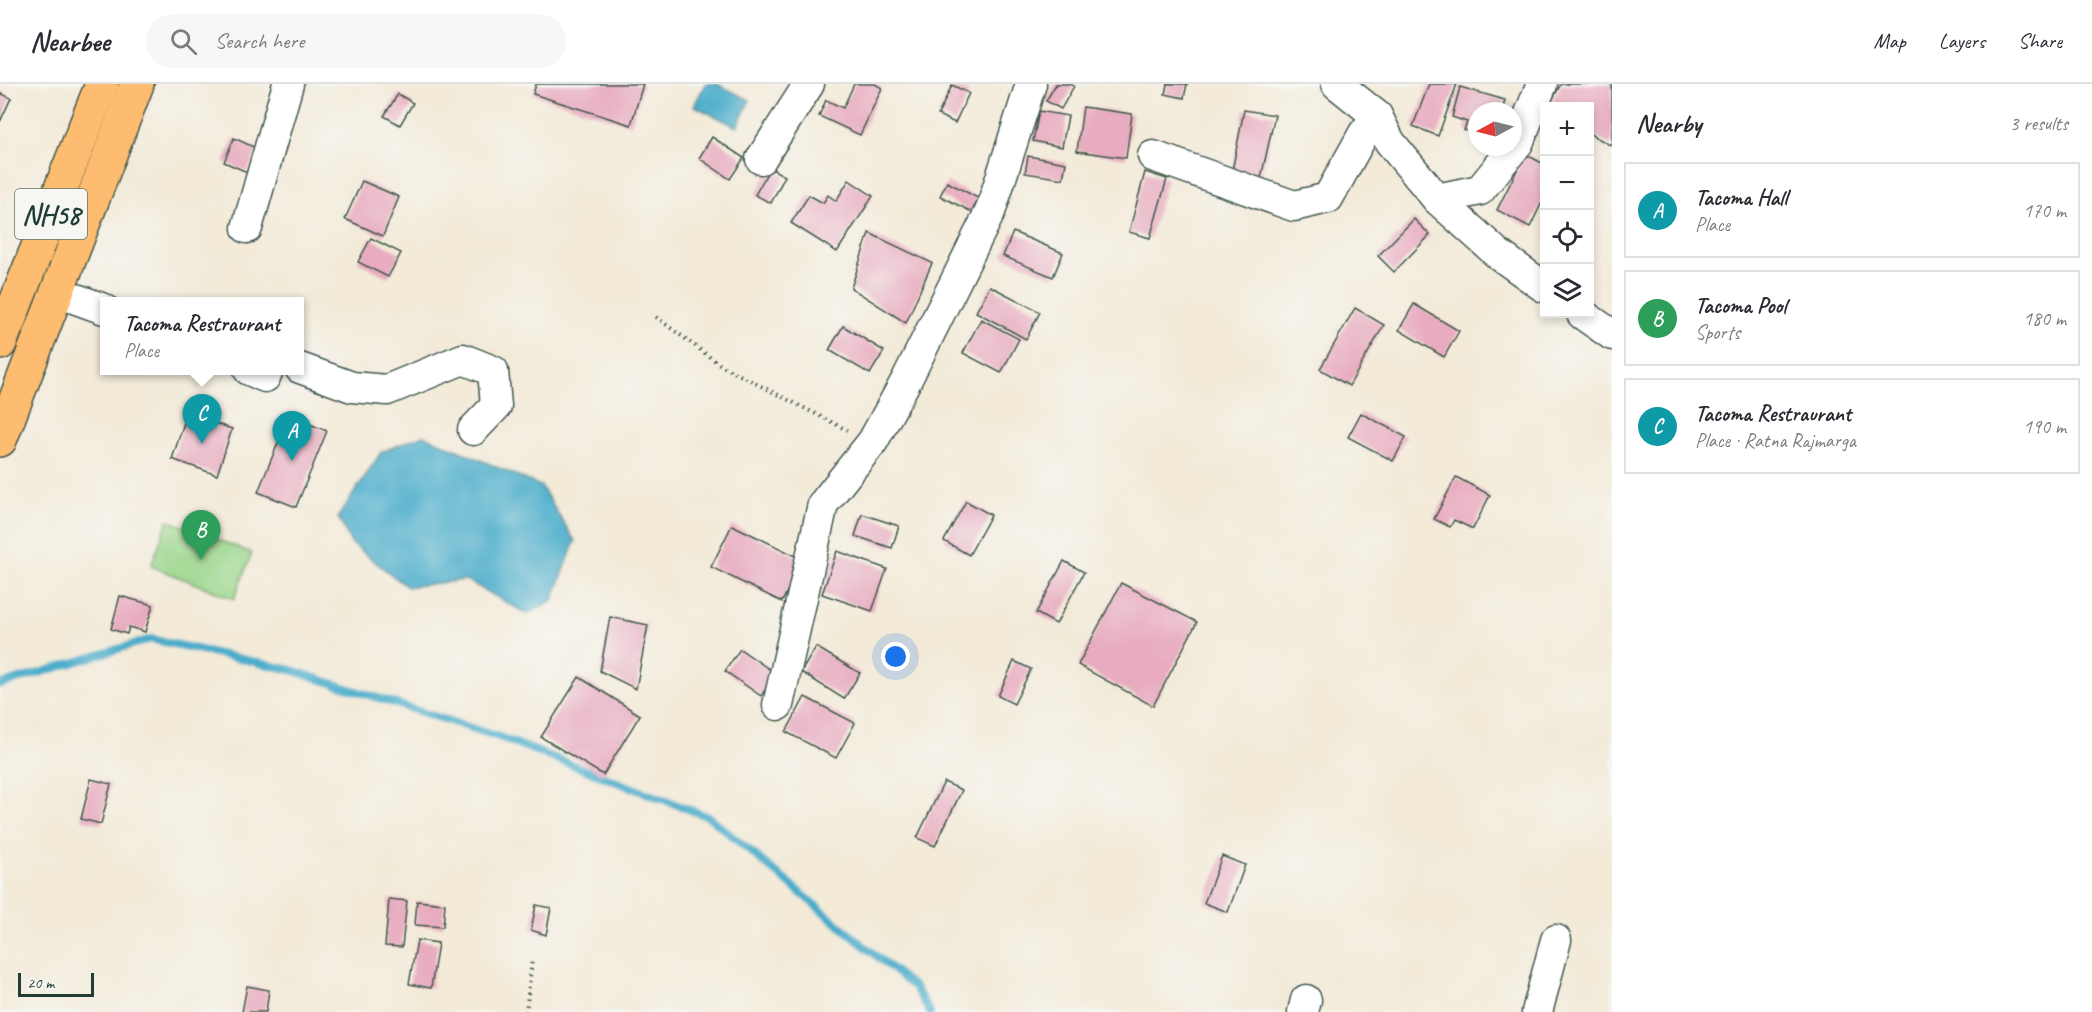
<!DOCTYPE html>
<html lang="en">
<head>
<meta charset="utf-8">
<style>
	body { margin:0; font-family:Caveat,sans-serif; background:#f7f7f7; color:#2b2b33 }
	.controls { position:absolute; right:18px; top:18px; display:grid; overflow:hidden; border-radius:0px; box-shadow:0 3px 9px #0003 }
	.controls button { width:54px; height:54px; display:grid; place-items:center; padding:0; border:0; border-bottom:2px solid #e1e1e2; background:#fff; color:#2b2b33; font:30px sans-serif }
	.compass { position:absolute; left:1468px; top:18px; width:54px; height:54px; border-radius:50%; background:#fff; box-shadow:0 3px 9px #0003; rotate:263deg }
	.scale { position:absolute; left:18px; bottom:15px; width:76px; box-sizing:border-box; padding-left:6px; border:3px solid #1f3d34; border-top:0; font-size:16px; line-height:21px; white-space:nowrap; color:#1f3d34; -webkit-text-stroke:4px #f6f6f2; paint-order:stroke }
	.you { position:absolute; left:896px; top:573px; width:21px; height:21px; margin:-15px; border:4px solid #fff; border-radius:50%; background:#1a73e8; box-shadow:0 0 0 9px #1a73e833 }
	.badge { display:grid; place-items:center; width:39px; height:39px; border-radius:50%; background:#d93025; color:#fff; font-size:20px; font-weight:700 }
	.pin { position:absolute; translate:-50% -50px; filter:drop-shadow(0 2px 3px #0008) }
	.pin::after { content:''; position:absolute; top:32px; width:21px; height:18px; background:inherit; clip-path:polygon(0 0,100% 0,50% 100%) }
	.popup { position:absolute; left:100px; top:213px; width:204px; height:78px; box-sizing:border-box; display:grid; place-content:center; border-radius:0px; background:#fff; filter:drop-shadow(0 2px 4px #0005); font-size:20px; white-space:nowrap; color:#7c7c81 }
	.popup b { font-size:22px; color:#2b2b33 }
	.popup::after { content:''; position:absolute; left:50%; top:100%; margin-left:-12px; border:12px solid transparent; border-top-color:#fff }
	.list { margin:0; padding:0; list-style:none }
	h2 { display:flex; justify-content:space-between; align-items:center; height:78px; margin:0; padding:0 24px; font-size:26px }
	h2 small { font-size:20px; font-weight:400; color:#7c7c81 }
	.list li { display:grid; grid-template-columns:39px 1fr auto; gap:18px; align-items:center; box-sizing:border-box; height:96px; margin:0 12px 12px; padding:0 12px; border:2px solid #e1e1e2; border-radius:0px }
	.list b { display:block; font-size:22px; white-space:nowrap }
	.list p { margin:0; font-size:20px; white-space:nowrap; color:#7c7c81 }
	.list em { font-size:20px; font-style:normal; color:#7c7c81 }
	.icon { flex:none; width:33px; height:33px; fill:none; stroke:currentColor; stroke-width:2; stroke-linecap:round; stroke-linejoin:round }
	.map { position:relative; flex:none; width:1612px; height:928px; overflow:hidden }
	header { display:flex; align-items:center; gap:36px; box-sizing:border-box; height:84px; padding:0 30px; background:#fff; border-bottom:2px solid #e1e1e2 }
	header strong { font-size:28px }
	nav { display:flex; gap:33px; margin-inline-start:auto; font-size:21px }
	.search { width:420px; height:54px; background:#f7f7f7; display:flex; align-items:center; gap:15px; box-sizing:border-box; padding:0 21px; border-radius:33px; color:#7c7c81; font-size:22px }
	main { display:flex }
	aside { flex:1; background:#fff }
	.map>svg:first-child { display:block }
	.green { fill:#9ad589; stroke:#5c895e; stroke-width:1.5 }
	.water { fill:#4cadcb; stroke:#367580; stroke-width:1.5 }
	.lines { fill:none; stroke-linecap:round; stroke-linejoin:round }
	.stream { stroke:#4cadcb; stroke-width:8 }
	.building { fill:#e8abbf }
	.street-casing { stroke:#3f574d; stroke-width:33 }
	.primary-casing { stroke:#3f574d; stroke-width:36 }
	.path { stroke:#3f574d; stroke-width:4; stroke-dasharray:1.5 4.5; stroke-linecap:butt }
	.street { stroke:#fff; stroke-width:30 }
	.primary { stroke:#fdbc70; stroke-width:33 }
	.labels { text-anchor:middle; stroke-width:4.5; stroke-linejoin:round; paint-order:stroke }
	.shield { fill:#f6f6f2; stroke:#60746d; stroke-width:1.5 }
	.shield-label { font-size:28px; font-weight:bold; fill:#1f3d34 }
</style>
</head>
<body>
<header>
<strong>Nearbee</strong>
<div class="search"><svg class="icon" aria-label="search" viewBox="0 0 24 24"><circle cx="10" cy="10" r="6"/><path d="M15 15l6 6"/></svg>Search here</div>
<nav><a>Map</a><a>Layers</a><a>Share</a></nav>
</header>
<main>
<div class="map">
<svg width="1612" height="928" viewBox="0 0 1612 928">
	<rect width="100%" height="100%" fill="#f6f6f2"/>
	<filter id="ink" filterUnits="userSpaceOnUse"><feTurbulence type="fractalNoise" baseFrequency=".0167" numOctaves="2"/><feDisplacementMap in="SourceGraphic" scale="12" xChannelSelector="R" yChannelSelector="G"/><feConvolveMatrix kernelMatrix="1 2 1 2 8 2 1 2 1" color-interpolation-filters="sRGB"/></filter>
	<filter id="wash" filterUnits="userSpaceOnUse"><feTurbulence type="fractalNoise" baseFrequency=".008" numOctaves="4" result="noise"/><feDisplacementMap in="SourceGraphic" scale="24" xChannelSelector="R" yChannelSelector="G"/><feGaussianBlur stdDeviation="1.35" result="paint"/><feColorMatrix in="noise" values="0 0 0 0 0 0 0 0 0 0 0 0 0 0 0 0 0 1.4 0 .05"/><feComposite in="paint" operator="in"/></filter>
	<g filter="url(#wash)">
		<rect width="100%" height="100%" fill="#f3ead8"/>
		<path class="green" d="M 168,436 L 252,469 L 234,515 L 151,482 Z"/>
		<g class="water">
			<path d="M 705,0 L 717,0 L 750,16 L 737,43 L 694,22 Z"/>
			<path d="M 423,351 L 541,402 L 575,457 L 553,516 L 527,530 L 466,496 L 407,503 L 351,459 L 338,433 L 381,368 Z"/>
		</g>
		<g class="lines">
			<path class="stream" d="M 0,601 L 151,555 L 291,586 L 499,653 L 709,733 L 915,904 L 930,928"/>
		</g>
		<g id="blocks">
			<g class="building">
				<path d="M 536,0 L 643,0 L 631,41 L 533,10 Z"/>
				<path d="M 854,0 L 875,0 L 882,4 L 860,51 L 819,32 L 826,16 L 843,24 Z"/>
				<path d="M 1056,0 L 1070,0 L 1074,2 L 1061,25 L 1046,17 Z"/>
				<path d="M 1167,0 L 1187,0 L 1184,14 L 1165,10 Z"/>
				<path d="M 1429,0 L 1457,0 L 1438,52 L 1413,42 Z"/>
				<path d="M 1561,0 L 1612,0 L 1612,57 L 1610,61 L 1590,50 L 1590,22 L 1549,22 Z"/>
				<path d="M 952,1 L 969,9 L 955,39 L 938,31 Z"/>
				<path d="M 1460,3 L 1505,16 L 1502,27 L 1477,27 L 1477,51 L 1464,46 L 1467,38 L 1452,33 Z"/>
				<path d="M 0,9 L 11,14 L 0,38 Z"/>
				<path d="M 398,10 L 413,19 L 400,41 L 384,32 Z"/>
				<path d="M 1083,23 L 1132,30 L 1126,74 L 1077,67 Z"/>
				<path d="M 1244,26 L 1275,31 L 1261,94 L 1232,87 Z"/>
				<path d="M 1039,27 L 1068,32 L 1062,63 L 1033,57 Z"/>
				<path d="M 712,53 L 744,74 L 730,95 L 699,74 Z"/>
				<path d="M 234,54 L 258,65 L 247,88 L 224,78 Z"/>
				<path d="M 1525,70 L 1544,80 L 1544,114 L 1530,143 L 1497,126 Z"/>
				<path d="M 1028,72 L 1066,79 L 1063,95 L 1025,89 Z"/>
				<path d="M 770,84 L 785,92 L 771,119 L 755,111 Z"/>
				<path d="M 1145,88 L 1167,95 L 1150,154 L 1129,148 Z"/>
				<path d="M 849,96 L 873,112 L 837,168 L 791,139 L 809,111 L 823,119 L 828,111 L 836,117 Z"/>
				<path d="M 362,97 L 399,113 L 383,152 L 345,135 Z"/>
				<path d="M 947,98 L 978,114 L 972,128 L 940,112 Z"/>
				<path d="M 1414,135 L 1430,151 L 1394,188 L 1378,172 Z"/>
				<path d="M 1013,148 L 1063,169 L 1053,193 L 1003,172 Z"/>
				<path d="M 869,149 L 932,179 L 906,239 L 851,204 Z"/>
				<path d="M 371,154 L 401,169 L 388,193 L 358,178 Z"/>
				<path d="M 990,202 L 1040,228 L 1026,255 L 976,228 Z"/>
				<path d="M 1414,220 L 1459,247 L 1444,273 L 1399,246 Z"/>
				<path d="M 1355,224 L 1384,241 L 1349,302 L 1320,285 Z"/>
				<path d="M 981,235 L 1019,255 L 1001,289 L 963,269 Z"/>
				<path d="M 843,242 L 884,267 L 870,290 L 829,266 Z"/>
				<path d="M 1361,329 L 1406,353 L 1393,377 L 1348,353 Z"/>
				<path d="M 187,330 L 232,345 L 217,391 L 172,375 Z"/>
				<path d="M 289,332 L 327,347 L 296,423 L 258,408 Z"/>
				<path d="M 1456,393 L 1490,411 L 1473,445 L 1454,436 L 1450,443 L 1434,435 Z"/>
				<path d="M 966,417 L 991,431 L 969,471 L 944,457 Z"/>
				<path d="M 862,430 L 899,442 L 892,464 L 855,452 Z"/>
				<path d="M 732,441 L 802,475 L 782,518 L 711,483 Z"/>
				<path d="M 837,467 L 887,485 L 872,527 L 822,510 Z"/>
				<path d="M 1064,477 L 1084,488 L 1056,540 L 1036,529 Z"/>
				<path d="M 1121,499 L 1197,538 L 1153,622 L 1078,581 Z"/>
				<path d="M 120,512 L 153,521 L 145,548 L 129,543 L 127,550 L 111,545 Z"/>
				<path d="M 610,533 L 648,541 L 636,605 L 600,587 Z"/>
				<path d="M 816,563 L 860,589 L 844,615 L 801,588 Z"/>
				<path d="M 740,565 L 776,590 L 761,612 L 725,587 Z"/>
				<path d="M 1014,577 L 1031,585 L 1014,620 L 998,612 Z"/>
				<path d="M 579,593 L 640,631 L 603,691 L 541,653 Z"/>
				<path d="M 805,613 L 855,639 L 836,674 L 786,648 Z"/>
				<path d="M 91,695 L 111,700 L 101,740 L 81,735 Z"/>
				<path d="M 944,698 L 962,706 L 935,762 L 917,754 Z"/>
				<path d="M 1222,772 L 1245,781 L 1228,828 L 1204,819 Z"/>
				<path d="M 389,815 L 407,817 L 402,863 L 385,862 Z"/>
				<path d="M 417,817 L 445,820 L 443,843 L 415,841 Z"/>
				<path d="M 536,821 L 551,824 L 546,851 L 531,846 Z"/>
				<path d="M 417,856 L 438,859 L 431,904 L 409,900 Z"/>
				<path d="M 247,902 L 269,906 L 266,928 L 242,928 Z"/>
			</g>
		</g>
	</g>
	<g filter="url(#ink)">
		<use href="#blocks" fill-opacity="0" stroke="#3f574d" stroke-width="1.5"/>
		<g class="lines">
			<g class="street-casing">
				<g id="street">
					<path d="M 1337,0 L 1377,32 L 1390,58 L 1437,115 L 1498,170 L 1544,203"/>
					<path d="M 1153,72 L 1294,122 L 1328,114 L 1364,49 L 1377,32"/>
					<path d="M 761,75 L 809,0"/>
					<path d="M 1437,115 L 1480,106 L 1518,59 L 1542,0"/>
					<path d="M 247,144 L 288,0"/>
					<path d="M 57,208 L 104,225"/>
					<path d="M 1582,230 L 1612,251"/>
					<path d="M 300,284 L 352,303 L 387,306 L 463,275 L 493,287 L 496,322 L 473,346"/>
					<path d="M 249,286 L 265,293 L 268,286"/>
					<path d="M 778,621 L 823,420 L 873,357 L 907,295 L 990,128 L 1031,0"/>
					<path d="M 1303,928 L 1306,916"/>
					<path d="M 1537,928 L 1556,856"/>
				</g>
			</g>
			<g class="primary-casing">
				<g id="primary">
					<path d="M 0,259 L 102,0"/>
					<path d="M 0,356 L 137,0"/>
				</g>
			</g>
			<g class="path">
				<path d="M 656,233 L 722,282 L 847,346"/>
				<path d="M 526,928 L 532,875"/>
			</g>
			<use href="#street" class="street"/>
			<use href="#primary" class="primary"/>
		</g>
	</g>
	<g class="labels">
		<rect class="shield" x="15" y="105" width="72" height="50" rx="4.5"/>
		<g class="shield-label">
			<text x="51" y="140">NH58</text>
		</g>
	</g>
</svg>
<div class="controls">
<button>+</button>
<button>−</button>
<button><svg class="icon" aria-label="locate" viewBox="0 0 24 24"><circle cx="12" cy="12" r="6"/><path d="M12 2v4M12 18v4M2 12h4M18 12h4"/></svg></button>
<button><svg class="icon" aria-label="layers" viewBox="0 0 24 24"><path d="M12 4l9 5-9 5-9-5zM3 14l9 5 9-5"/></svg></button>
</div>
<svg class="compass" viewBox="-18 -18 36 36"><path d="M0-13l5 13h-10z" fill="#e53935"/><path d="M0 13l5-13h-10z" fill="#7c7c81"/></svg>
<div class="scale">20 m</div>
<div class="you"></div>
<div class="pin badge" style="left:292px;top:377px;background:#0f9aa8">A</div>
<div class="pin badge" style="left:201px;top:476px;background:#2e9e5b">B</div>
<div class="pin badge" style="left:202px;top:360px;background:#0f9aa8">C</div>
<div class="popup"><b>Tacoma Restraurant</b>Place</div>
</div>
<aside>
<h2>Nearby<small>3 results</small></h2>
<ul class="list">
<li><span class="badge" style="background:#0f9aa8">A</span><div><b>Tacoma Hall</b><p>Place</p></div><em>170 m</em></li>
<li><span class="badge" style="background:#2e9e5b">B</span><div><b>Tacoma Pool</b><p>Sports</p></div><em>180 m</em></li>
<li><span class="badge" style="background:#0f9aa8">C</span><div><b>Tacoma Restraurant</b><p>Place · Ratna Rajmarga</p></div><em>190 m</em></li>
</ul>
</aside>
</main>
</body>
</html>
